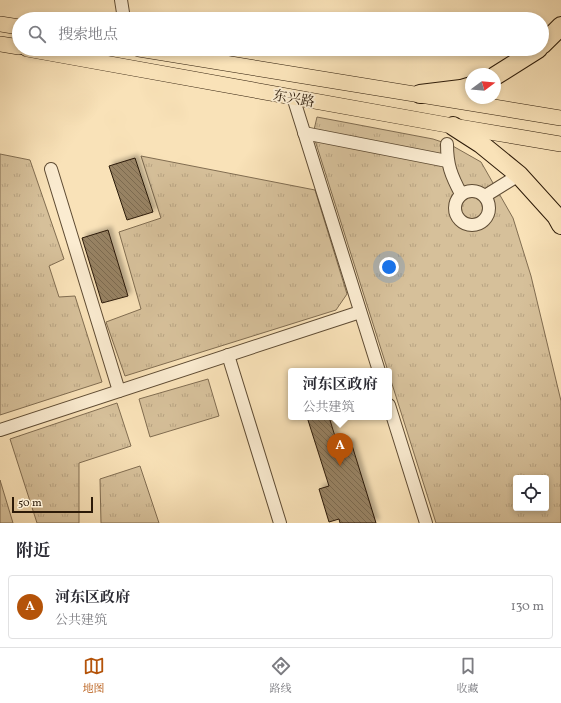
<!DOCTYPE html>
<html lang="zh">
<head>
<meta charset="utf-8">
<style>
	body { margin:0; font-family:Vollkorn,"Noto Serif SC",serif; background:#f7f7f7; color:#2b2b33 }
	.controls { position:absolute; right:12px; bottom:12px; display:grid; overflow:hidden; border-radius:4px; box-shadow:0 2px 6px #0003 }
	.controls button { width:36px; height:36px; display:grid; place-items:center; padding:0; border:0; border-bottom:1px solid #e1e1e2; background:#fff; color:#2b2b33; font:20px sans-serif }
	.compass { position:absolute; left:465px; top:68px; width:36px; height:36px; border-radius:50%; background:#fff; box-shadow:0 2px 6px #0003; rotate:74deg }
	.scale { position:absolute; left:12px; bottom:10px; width:81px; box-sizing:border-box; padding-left:4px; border:2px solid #2c1a08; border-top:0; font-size:11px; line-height:14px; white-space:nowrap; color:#2c1a08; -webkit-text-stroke:3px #fbecd1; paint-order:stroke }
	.you { position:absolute; left:389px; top:267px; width:14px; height:14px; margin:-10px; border:3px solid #fff; border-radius:50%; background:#1a73e8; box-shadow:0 0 0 6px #1a73e833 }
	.badge { display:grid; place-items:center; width:26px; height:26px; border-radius:50%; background:#b45309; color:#fff; font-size:13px; font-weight:700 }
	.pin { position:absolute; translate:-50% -33px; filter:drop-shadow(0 1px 2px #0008) }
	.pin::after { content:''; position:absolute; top:21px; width:14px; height:12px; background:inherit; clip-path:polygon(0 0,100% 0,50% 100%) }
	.popup { position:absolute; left:288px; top:368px; width:104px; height:52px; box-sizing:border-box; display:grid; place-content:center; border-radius:4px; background:#fff; filter:drop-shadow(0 1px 3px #0005); font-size:13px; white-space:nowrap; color:#7c7c81 }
	.popup b { font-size:15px; color:#2b2b33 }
	.popup::after { content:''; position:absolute; left:50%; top:100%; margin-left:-8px; border:8px solid transparent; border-top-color:#fff }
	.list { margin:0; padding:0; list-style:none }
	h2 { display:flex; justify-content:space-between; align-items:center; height:52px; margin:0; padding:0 16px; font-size:17px }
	h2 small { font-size:13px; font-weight:400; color:#7c7c81 }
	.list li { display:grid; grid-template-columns:26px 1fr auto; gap:12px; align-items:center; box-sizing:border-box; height:64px; margin:0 8px 8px; padding:0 8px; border:1px solid #e1e1e2; border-radius:4px }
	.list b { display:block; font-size:15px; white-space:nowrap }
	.list p { margin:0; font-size:13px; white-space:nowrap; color:#7c7c81 }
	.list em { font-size:13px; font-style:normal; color:#7c7c81 }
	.icon { flex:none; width:22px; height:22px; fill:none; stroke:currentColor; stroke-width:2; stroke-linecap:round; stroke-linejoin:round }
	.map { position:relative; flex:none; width:561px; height:523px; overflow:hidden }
	.search { position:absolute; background:#fff; box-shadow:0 2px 6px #0003; left:12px; right:12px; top:12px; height:44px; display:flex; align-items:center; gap:10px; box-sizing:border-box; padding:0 14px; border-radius:22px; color:#7c7c81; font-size:15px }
	.sheet { height:124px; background:#fff }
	nav { display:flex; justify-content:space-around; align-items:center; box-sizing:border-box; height:56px; border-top:1px solid #e1e1e2; background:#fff; font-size:11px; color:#7c7c81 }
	nav a { display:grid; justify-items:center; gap:2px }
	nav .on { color:#b45309 }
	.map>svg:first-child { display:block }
	.grass { fill:url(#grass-tufts); stroke:#816d51; fill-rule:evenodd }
	.building { fill:url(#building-back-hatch); stroke:#2c1a08; filter:url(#shadow) }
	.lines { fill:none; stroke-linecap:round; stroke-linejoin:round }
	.minor-casing { stroke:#5f4c34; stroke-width:14 }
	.major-casing { stroke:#2c1a08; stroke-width:16 }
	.highway-casing { stroke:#2c1a08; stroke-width:20 }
	.minor { stroke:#fbecd1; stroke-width:12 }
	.major { stroke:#f9e2b8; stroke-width:15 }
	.highway { stroke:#f9e2b8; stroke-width:18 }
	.labels { text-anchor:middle; stroke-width:3.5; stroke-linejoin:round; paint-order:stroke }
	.street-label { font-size:14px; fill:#2c1a08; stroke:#fbecd1 }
</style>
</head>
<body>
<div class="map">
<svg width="561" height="523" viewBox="0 0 561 523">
	<defs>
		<pattern id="grass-tufts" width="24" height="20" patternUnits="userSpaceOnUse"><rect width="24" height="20" fill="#d6c09a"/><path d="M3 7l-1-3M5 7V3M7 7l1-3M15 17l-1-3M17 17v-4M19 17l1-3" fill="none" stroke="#b8a483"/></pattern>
		<pattern id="building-back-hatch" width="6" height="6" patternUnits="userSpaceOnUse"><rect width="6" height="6" fill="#978264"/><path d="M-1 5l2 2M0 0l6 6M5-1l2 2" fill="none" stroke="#7b6a50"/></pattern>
		<filter id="shadow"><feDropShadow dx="3.5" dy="-3.5" stdDeviation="2" flood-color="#0004"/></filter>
	</defs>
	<rect width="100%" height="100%" fill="#f9e2b8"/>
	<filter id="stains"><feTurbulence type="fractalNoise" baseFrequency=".005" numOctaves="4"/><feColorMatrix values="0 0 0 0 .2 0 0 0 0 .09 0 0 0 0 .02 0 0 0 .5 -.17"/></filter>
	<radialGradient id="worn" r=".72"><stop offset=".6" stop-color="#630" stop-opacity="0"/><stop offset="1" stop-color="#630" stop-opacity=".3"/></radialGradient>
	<g class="grass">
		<path d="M 317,117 L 433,139 L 451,145 L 481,162 L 513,218 L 531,276 L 561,401 L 561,523 L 436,523 L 313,134 ZM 516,478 L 546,478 L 546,508 L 516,508 Z"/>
		<path d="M 0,154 L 30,160 L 64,259 L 49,266 L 59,297 L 75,296 L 102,382 L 0,415 Z"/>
		<path d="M 141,156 L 315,190 L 347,294 L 336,310 L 125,376 L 106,322 L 141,309 L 119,232 L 161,218 Z"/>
		<path d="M 208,379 L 219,416 L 150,437 L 139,399 Z"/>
		<path d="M 117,403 L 131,446 L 79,463 L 79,523 L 37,523 L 10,439 Z"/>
		<path d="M 140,466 L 159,523 L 101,523 L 100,479 Z"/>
		<path d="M 0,480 L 13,523 L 0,523 Z"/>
	</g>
	<g class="building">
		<path d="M 135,158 L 153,212 L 127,220 L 109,166 Z"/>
		<path d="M 108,230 L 128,296 L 102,303 L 82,238 Z"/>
		<path d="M 307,417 L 329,417 L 338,446 L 351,442 L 376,523 L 340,523 L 339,519 L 329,522 L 319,489 L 329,486 Z"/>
	</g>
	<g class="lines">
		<g class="minor-casing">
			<g id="minor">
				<path d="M 121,0 L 124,19"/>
				<path d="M 293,97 L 379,371"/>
				<path d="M 304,133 L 447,161"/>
				<path d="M 447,144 C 447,165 451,175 461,194"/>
				<path d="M 51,169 L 119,391"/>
				<circle cx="472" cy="208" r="17"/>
				<path d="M 485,196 L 519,175"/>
				<path d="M 228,355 L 280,523"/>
				<path d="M 389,405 L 426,523"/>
				<path d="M 0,430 L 360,312"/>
			</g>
		</g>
		<g class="major-casing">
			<g id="major">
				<path d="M 0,24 L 19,27"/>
				<path d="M 0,44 L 19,47"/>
				<path d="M 27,49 L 453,126 L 561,144"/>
				<path d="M 139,49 L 561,118"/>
			</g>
		</g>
		<g class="highway-casing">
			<g id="highway">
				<path d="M 542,45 L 561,26"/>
				<path d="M 495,76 L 538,49"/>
				<path d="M 420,94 L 461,89 L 471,86"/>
				<path d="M 453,126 L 481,144 L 519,175 L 556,216 L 561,225"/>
			</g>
		</g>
		<use href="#minor" class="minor"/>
		<use href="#major" class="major"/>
		<use href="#highway" class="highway"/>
	</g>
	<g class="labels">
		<g class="street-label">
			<text transform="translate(294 98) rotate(10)" y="5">东兴路</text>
		</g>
	</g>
	<rect width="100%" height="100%" filter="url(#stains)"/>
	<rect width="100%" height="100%" fill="url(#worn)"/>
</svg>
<div class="controls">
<button><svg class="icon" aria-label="locate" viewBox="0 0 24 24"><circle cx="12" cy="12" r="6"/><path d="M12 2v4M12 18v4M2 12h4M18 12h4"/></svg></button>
</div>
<svg class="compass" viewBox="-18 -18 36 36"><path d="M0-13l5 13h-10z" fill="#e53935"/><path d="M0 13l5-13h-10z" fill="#7c7c81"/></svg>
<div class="scale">50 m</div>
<div class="you"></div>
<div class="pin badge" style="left:340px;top:466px">A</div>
<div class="popup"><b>河东区政府</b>公共建筑</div>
<div class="search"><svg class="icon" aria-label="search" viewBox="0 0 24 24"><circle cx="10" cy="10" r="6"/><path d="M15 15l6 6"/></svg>搜索地点</div>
</div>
<section class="sheet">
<h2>附近<small></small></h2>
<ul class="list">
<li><span class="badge">A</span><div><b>河东区政府</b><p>公共建筑</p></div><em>130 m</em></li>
</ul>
</section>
<nav>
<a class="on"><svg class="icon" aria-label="map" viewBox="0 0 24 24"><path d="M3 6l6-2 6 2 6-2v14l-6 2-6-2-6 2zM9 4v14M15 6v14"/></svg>地图</a>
<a><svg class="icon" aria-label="directions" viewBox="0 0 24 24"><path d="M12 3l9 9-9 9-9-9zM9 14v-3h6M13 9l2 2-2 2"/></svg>路线</a>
<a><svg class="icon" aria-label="saved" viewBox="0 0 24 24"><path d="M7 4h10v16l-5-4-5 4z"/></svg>收藏</a>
</nav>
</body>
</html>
